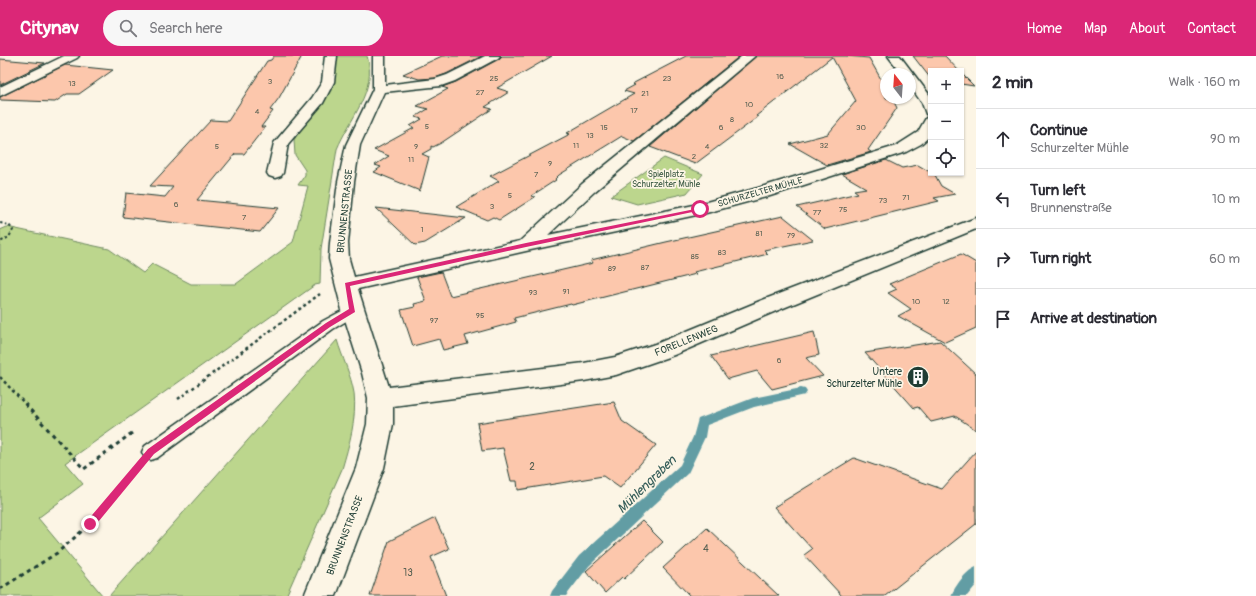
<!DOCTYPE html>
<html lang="en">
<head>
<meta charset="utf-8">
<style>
	body { margin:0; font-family:Pangolin,sans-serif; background:#f7f7f7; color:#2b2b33 }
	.controls { position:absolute; right:12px; top:12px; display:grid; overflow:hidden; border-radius:0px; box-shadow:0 1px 3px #0004 }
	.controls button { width:36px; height:36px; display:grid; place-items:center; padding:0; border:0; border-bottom:1px solid #e1e1e2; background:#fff; color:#2b2b33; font:20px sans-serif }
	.compass { position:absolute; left:880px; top:12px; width:36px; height:36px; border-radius:50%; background:#fff; box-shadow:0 1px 3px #0004; rotate:343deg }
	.stop { position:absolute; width:12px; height:12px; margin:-9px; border:3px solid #db2777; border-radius:50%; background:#fff }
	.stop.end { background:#db2777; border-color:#fff; box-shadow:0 1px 4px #0008 }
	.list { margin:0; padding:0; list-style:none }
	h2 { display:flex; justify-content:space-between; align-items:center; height:52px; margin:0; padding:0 16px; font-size:17px }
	h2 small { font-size:13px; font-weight:400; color:#7c7c81 }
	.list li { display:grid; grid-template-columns:26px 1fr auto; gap:12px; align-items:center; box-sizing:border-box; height:60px; padding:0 16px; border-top:1px solid #e1e1e2 }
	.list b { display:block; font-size:15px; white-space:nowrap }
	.list p { margin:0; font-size:13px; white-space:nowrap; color:#7c7c81 }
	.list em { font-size:13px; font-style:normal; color:#7c7c81 }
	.icon { flex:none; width:22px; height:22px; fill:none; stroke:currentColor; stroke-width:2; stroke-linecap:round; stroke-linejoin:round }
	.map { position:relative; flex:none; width:976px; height:540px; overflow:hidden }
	header { display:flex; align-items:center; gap:24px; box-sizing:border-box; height:56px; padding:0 20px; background:#db2777; color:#fff }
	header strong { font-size:19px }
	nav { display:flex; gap:22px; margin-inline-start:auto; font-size:14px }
	.search { width:280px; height:36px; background:#f7f7f7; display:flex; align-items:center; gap:10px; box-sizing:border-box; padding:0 14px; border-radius:22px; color:#7c7c81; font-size:15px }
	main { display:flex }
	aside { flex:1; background:#fff }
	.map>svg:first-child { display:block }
	.green { fill:#bcd68d; stroke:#6e8a60 }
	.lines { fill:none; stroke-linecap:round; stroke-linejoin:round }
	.stream { fill:#629da4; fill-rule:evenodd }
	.building { fill:#fcc7ac; stroke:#1f3d34 }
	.service-casing { stroke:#1f3d34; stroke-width:3 }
	.minor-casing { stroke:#1f3d34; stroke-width:3 }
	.path-far2 { stroke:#1f3d34; stroke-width:2; stroke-dasharray:2.5 2.5; stroke-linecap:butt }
	.path-far1 { stroke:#1f3d34; stroke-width:2.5; stroke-dasharray:3 3; stroke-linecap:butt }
	.path { stroke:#1f3d34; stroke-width:3; stroke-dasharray:4 4; stroke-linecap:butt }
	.service { fill:#fcf5e5; fill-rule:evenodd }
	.minor { fill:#fcf5e5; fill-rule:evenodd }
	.route { fill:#db2777 }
	.labels { text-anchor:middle; stroke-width:3.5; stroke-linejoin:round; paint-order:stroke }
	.number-label { font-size:8px; fill:#566052 }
	.far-park-label { font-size:9px; fill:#3e5c46; stroke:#fcf5e5 }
	.far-street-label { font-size:9px; fill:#1f3d34; stroke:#fcf5e5 }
	.street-label { font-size:10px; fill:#1f3d34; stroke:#fcf5e5 }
	.poi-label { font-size:10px; fill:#1f3d34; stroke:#fcf5e5; text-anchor:end }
	.near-number-label { font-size:10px; fill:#566052 }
	.near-water-label { font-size:13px; font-style:italic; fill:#355d59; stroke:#fcf5e5 }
</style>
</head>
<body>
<header>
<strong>Citynav</strong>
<div class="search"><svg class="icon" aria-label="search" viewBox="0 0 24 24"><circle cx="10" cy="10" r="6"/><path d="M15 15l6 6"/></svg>Search here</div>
<nav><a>Home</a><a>Map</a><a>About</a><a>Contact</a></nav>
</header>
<main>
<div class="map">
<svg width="976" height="540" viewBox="0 0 976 540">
	<rect width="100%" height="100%" fill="#fcf5e5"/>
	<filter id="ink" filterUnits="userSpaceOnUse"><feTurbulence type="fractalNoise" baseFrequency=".025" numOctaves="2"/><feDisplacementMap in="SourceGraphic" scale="8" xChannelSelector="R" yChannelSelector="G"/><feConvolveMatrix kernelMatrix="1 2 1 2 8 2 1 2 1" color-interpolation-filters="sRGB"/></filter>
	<g filter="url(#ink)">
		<g class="green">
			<path d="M 337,0 L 367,0 C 378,33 349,64 337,93 L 321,193 L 320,228 L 315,229 L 65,407 L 83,428 L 38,462 L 103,540 L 0,540 L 0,174 L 7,171 L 109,193 L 143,217 L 152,208 L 191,228 L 236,228 L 293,186 L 308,130 L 298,129 L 305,119 L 305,114 L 295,99 L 294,84 L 300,73 L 334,25 Z"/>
			<path d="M 664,102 L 703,118 L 687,137 L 637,148 L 611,140 Z"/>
			<path d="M 337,284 C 342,301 351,319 354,337 C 357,363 349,389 342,413 L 286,540 L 109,540 Z"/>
		</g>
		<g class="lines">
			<g class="stream">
				<path d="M 801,332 L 805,333 L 807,336 L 805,339 L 754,351 L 707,369 L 705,381 L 688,417 L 589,510 L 566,540 L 550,540 L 552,535 L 579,500 L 680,409 L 693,381 L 698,363 L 753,342 Z"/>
				<path d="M 976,511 L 976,529 L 967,540 L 951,540 C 955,530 966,515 976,511 Z"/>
			</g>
		</g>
		<g class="building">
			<path d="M 274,0 L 302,0 L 279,42 L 270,54 L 273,55 L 261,71 L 265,71 L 244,98 L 235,98 L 197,144 L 279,152 L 260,176 L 123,161 L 126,137 L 165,141 L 173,131 L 150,130 L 211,64 L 228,65 L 267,5 L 271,4 Z"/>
			<path d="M 442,0 L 482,0 L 446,18 L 435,22 L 419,23 L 403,18 Z"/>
			<path d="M 502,0 L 552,0 L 497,32 L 509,36 L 485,51 L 492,53 L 441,87 L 433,91 L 431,90 L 431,93 L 422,98 L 429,101 L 420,135 L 374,116 L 381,111 L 375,109 L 389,100 L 374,94 L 414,72 L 410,70 L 422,63 L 415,61 L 428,53 L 417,50 L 448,33 L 442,31 L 456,26 L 499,3 Z"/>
			<path d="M 686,0 L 740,0 L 634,85 L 622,80 L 559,119 L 555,123 L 556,124 L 531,140 L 535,141 L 499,164 L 493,161 L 487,164 L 456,151 L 499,125 L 490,120 L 570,78 L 567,77 L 634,38 L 624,35 L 635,29 L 632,28 Z"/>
			<path d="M 756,0 L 846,0 L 869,2 L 886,32 L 886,42 L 892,42 L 897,52 L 868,94 L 871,96 L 827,109 L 790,88 L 828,78 L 856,45 L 832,1 L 756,60 L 758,61 L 695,108 L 650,91 Z"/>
			<path d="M 913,0 L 945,0 L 959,15 L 931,15 L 931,23 Z"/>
			<path d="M 0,3 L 45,7 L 0,29 Z"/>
			<path d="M 65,9 L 113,14 L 79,38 L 67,38 L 55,46 L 0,44 L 0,41 Z"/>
			<path d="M 961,17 L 974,30 L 961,28 Z"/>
			<path d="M 886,104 L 902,112 L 918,109 L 935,119 L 941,130 L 955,138 L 934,142 L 939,145 L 825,173 L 797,151 L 858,137 L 854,134 L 866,132 L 842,118 Z"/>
			<path d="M 376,152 L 466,162 L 425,187 L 415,189 Z"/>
			<path d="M 783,160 L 813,184 L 764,194 L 768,198 L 694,216 L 696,218 L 572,249 L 571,248 L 514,262 L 516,266 L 465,280 L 468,288 L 443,294 L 439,283 L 413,290 L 401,254 L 415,251 L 414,248 L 426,245 L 417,221 L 441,216 L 450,240 L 593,207 L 591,204 L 666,186 Z"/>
			<path d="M 961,198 L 976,207 L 976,272 L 945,286 L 898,260 L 911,253 L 888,237 L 897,233 L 889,228 Z"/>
			<path d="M 814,276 L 819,299 L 806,302 L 823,320 L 772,333 L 757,315 L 728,323 L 711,300 Z"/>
			<path d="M 940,285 L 976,318 L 976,374 L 955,360 L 931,366 L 918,351 L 914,352 L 865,297 Z"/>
			<path d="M 614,346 L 622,365 L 656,389 L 620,432 L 603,420 L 518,434 L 517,425 L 511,425 L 503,392 L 482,395 L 477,367 Z"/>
			<path d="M 976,395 L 976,468 L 885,540 L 842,540 L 804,499 L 812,493 L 774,451 L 854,402 L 942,433 Z"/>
			<path d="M 435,462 L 449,493 L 431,501 L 446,540 L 370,540 L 389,485 Z"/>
			<path d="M 642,465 L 663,486 L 624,523 L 622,521 L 605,537 L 586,515 Z"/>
			<path d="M 707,472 L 779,540 L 690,540 L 663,512 Z"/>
		</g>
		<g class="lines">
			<g class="service-casing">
				<path id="service" d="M 353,249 L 358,250 L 360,254 L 358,258 L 333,273 L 157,402 L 151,404 L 145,402 L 142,396 L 145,390 L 323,265 Z"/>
			</g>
			<g class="minor-casing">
				<g id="minor">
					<path d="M 64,0 L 79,0 L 77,2 L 0,40 L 0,31 Z"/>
					<path d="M 325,0 L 337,0 L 334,26 L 323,47 L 288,88 L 283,117 L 281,120 L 275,122 L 269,120 L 267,117 L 274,87 L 312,42 L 322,26 Z"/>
					<path d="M 373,0 L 385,0 L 385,29 L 435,23 L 447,19 L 485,0 L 500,0 L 498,2 L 455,25 L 441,30 L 384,36 L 360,89 L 354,126 L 348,187 L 349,203 L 354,221 L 520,185 L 582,128 L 742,0 L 755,0 L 594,136 L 548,179 L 699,148 L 758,132 L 896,90 L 918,76 L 926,62 L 931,61 L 931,79 L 921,88 L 906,96 L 770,140 L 706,157 L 526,195 L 358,233 L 389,331 L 584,307 L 615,301 L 658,287 L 760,245 L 976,162 L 976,173 L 776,255 L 674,299 L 616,319 L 584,325 L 393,350 L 393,368 L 384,412 L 336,540 L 304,540 L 356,412 L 367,368 L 368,342 L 362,317 L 342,254 L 329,203 L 330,187 L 338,126 L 346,89 L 373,33 Z"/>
					<path d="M 888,0 L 900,0 L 931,41 L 931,59 L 926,58 L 922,47 L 910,30 L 910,18 L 902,18 Z"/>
				</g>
			</g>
			<path class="path-far2" d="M 0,167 L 9,169 L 13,174 L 9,181 L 0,186"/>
			<g class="path-far1">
				<path d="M 0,321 L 26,349"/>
				<path d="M 178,343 L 320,238"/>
			</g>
			<g class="path">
				<path d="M 25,348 L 84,413 L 132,377"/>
				<path d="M 0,533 L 57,497 L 90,468 L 135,414"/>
			</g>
			<use href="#service" class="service"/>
			<use href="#minor" class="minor"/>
		</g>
	</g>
	<path class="route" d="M 700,152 L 702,152 L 702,154 L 526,191 L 350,230 L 355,256 L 330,271 L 154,398 L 94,471 L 90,472 L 87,471 L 86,468 L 87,465 L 148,393 L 326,267 L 349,253 L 345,227 L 526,187 Z"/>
	<defs>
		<g id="building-disc" transform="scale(1.15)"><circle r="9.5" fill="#1f3d34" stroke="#fcf5e5"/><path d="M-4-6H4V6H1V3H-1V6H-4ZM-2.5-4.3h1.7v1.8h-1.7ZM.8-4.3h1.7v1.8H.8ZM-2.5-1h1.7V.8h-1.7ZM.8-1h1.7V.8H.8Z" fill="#fff"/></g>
	</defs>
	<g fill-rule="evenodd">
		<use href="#building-disc" x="918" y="321"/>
	</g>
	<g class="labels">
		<g class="number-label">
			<text x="780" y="23">16</text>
			<text x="494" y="25">25</text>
			<text x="667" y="25">23</text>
			<text x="270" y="28">3</text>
			<text x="72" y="30">13</text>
			<text x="480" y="39">27</text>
			<text x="645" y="40">21</text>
			<text x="749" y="51">10</text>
			<text x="634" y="57">17</text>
			<text x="257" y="58">4</text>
			<text x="732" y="66">8</text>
			<text x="427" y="73">5</text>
			<text x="604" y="74">15</text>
			<text x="721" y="74">6</text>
			<text x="861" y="74">30</text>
			<text x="590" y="82">13</text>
			<text x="576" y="92">11</text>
			<text x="824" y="92">32</text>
			<text x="217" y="93">5</text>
			<text x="416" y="93">9</text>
			<text x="707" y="93">4</text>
			<text x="694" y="103">2</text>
			<text x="411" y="106">11</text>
			<text x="550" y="110">9</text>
			<text x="536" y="121">7</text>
			<text x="510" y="142">5</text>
			<text x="906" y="144">71</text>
			<text x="883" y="147">73</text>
			<text x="176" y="151">6</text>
			<text x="492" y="153">3</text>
			<text x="843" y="156">75</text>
			<text x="817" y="159">77</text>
			<text x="244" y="164">7</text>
			<text x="422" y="176">1</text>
			<text x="759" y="180">81</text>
			<text x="791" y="182">79</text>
			<text x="722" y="199">83</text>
			<text x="695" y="203">85</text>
			<text x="645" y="214">87</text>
			<text x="612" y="215">89</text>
			<text x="566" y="238">91</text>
			<text x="533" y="239">93</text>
			<text x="916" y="248">10</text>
			<text x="946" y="248">12</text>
			<text x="480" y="262">95</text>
			<text x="434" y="267">97</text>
			<text x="779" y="307">6</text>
		</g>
		<g class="far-park-label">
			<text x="666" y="121">Spielplatz<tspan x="666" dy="10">Schurzelter Mühle</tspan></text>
		</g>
		<g class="far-street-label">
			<text transform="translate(760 136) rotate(-16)" y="3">SCHURZELTER MÜHLE</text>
		</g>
		<g class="street-label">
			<text transform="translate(344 155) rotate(-84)" y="4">BRUNNENSTRASSE</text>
			<text transform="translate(686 284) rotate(-22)" y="4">FORELLENWEG</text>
			<text transform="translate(344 479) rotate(-69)" y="4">BRUNNENSTRASSE</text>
		</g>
		<g class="poi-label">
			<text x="902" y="319">Untere<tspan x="902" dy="12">Schurzelter Mühle</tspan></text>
		</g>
		<g class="near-number-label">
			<text x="532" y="414">2</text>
			<text x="706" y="496">4</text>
			<text x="408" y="520">13</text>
		</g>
		<g class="near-water-label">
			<text transform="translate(646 428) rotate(-44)" y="5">Mühlengraben</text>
		</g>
	</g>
</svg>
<div class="controls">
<button>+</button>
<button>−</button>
<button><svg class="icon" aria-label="locate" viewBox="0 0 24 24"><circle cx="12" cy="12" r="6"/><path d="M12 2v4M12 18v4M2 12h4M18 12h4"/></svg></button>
</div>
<svg class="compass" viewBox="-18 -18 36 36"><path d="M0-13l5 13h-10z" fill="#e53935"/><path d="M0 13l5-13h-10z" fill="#7c7c81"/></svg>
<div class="stop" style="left:700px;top:153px"></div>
<div class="stop end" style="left:90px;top:468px"></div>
</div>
<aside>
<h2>2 min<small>Walk · 160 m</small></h2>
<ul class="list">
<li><svg class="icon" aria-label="ahead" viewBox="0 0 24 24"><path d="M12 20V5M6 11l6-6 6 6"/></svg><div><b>Continue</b><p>Schurzelter Mühle</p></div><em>90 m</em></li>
<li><svg class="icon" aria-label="left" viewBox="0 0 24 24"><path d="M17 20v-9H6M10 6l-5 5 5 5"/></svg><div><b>Turn left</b><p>Brunnenstraße</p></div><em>10 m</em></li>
<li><svg class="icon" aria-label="right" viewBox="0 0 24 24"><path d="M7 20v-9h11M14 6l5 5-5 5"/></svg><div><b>Turn right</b></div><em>60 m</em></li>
<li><svg class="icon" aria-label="arrive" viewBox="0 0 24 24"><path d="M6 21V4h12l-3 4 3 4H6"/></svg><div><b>Arrive at destination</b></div></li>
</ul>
</aside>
</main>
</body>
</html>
